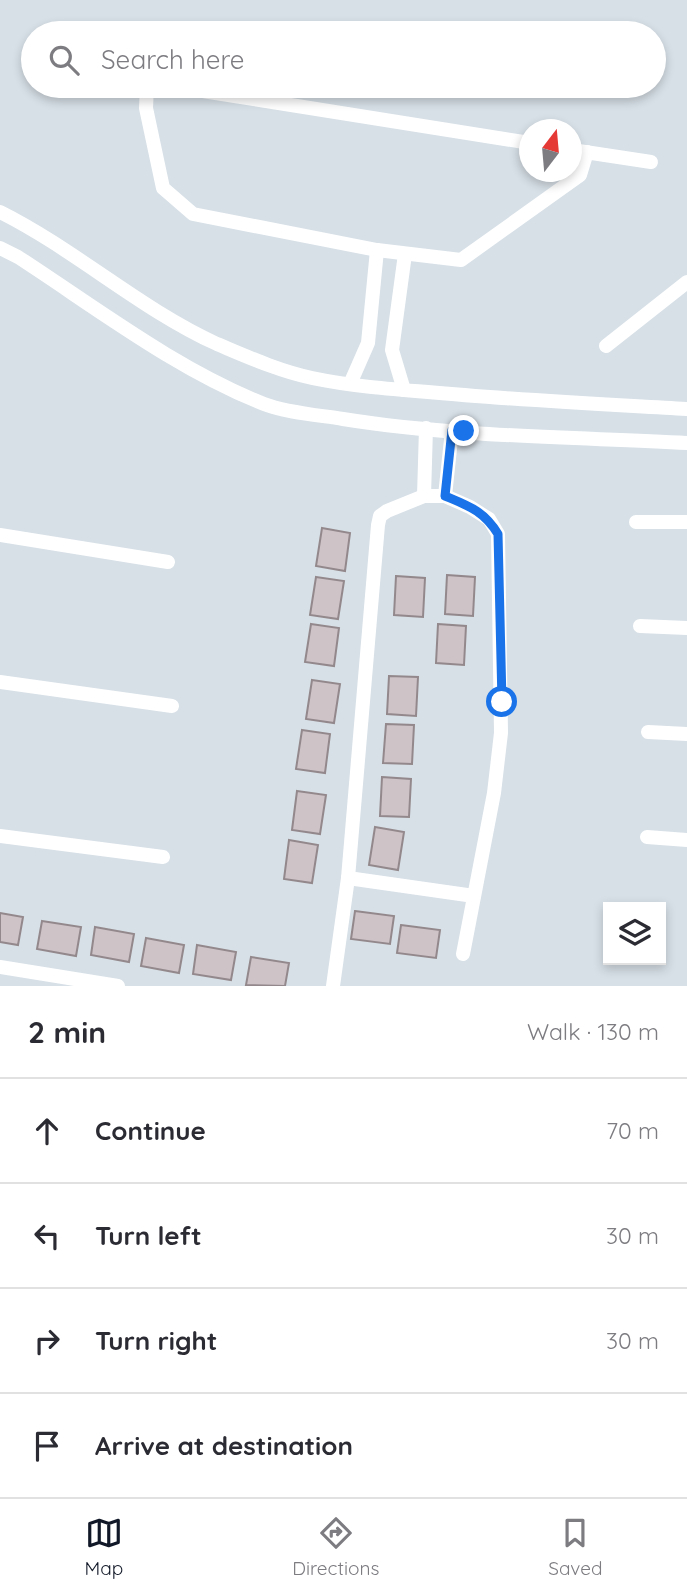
<!DOCTYPE html>
<html lang="en">
<head>
<meta charset="utf-8">
<style>
	body { margin:0; font-family:Quicksand,sans-serif; background:#f2f2f3; color:#2b2b33 }
	.controls { position:absolute; right:21px; bottom:21px; display:grid; overflow:hidden; border-radius:0px; box-shadow:0 4px 10px #0003 }
	.controls button { width:63px; height:63px; display:grid; place-items:center; padding:0; border:0; border-bottom:2px solid #e1e1e2; background:#fff; color:#2b2b33; font:35px sans-serif }
	.compass { position:absolute; left:519px; top:119px; width:63px; height:63px; border-radius:50%; background:#fff; box-shadow:0 4px 10px #0003; rotate:16deg }
	.stop { position:absolute; width:21px; height:21px; margin:-16px; border:5px solid #1a73e8; border-radius:50%; background:#fff }
	.stop.end { background:#1a73e8; border-color:#fff; box-shadow:0 2px 7px #0008 }
	.list { margin:0; padding:0; list-style:none }
	h2 { display:flex; justify-content:space-between; align-items:center; height:91px; margin:0; padding:0 28px; font-size:30px }
	h2 small { font-size:23px; font-weight:400; color:#7c7c81 }
	.list li { display:grid; grid-template-columns:46px 1fr auto; gap:21px; align-items:center; box-sizing:border-box; height:105px; padding:0 28px; border-top:2px solid #e1e1e2 }
	.list b { display:block; font-size:26px; white-space:nowrap }
	.list em { font-size:23px; font-style:normal; color:#7c7c81 }
	.icon { flex:none; width:38px; height:38px; fill:none; stroke:currentColor; stroke-width:2; stroke-linecap:round; stroke-linejoin:round }
	.map { position:relative; flex:none; width:687px; height:986px; overflow:hidden }
	.search { position:absolute; background:#fff; box-shadow:0 4px 10px #0003; left:21px; right:21px; top:21px; height:77px; display:flex; align-items:center; gap:18px; box-sizing:border-box; padding:0 24px; border-radius:38px; color:#7c7c81; font-size:26px }
	.sheet { height:511px; background:#fff }
	nav { display:flex; justify-content:space-around; align-items:center; box-sizing:border-box; height:98px; border-top:2px solid #e1e1e2; background:#fff; font-size:19px; color:#7c7c81 }
	nav a { display:grid; justify-items:center; gap:4px }
	nav .on { color:#111827 }
	.map>svg:first-child { display:block }
	.building { fill:#cec3c7; stroke:#93898c; stroke-width:2 }
	.lines { fill:none; stroke-linecap:round; stroke-linejoin:round }
	.street { stroke:#fff; stroke-width:14 }
	.route { stroke:#1a73e8; stroke-width:9 }
</style>
</head>
<body>
<div class="map">
<svg width="687" height="986" viewBox="0 0 687 986">
	<rect width="100%" height="100%" fill="#d7e0e7"/>
	<g class="building">
		<path d="M 322,528 L 350,533 L 345,571 L 316,566 Z"/>
		<path d="M 447,575 L 475,577 L 473,616 L 445,614 Z"/>
		<path d="M 396,576 L 425,578 L 423,617 L 394,615 Z"/>
		<path d="M 316,577 L 344,581 L 338,619 L 310,615 Z"/>
		<path d="M 311,624 L 339,628 L 334,666 L 305,662 Z"/>
		<path d="M 438,624 L 466,626 L 464,665 L 436,663 Z"/>
		<path d="M 389,676 L 418,677 L 416,716 L 387,714 Z"/>
		<path d="M 312,680 L 340,684 L 334,723 L 306,719 Z"/>
		<path d="M 386,724 L 414,725 L 412,764 L 383,763 Z"/>
		<path d="M 302,730 L 330,734 L 325,773 L 296,769 Z"/>
		<path d="M 382,777 L 411,779 L 409,817 L 380,816 Z"/>
		<path d="M 297,791 L 326,795 L 320,834 L 292,830 Z"/>
		<path d="M 375,827 L 404,832 L 398,870 L 369,865 Z"/>
		<path d="M 289,840 L 318,845 L 312,883 L 284,879 Z"/>
		<path d="M 355,911 L 394,916 L 390,944 L 351,939 Z"/>
		<path d="M 0,913 L 23,917 L 18,945 L 0,942 Z"/>
		<path d="M 42,921 L 81,927 L 76,956 L 37,949 Z"/>
		<path d="M 401,925 L 440,930 L 436,958 L 397,953 Z"/>
		<path d="M 95,927 L 134,934 L 129,962 L 91,955 Z"/>
		<path d="M 146,938 L 184,945 L 179,973 L 141,966 Z"/>
		<path d="M 197,945 L 236,952 L 231,980 L 193,974 Z"/>
		<path d="M 251,957 L 289,963 L 285,986 L 246,985 Z"/>
	</g>
	<g class="lines">
		<g class="street">
			<path d="M 147,86 L 146,108 L 163,188 L 193,214 L 377,250 L 461,260 L 580,175 L 587,152"/>
			<path d="M 171,86 L 530,143"/>
			<path d="M 572,150 L 651,162"/>
			<path d="M 0,212 C 76,250 140,309 217,344 C 248,357 279,371 312,378 C 350,386 389,389 428,392 C 514,400 601,404 687,409"/>
			<path d="M 0,248 L 18,257 C 98,309 176,369 264,404 C 288,413 318,415 343,419 C 456,437 573,437 687,443"/>
			<path d="M 606,346 L 687,282"/>
			<path d="M 350,384 L 368,343 L 377,250"/>
			<path d="M 404,390 L 392,350 L 405,254"/>
			<path d="M 424,496 L 426,428"/>
			<path d="M 445,496 L 452,430"/>
			<path d="M 636,522 L 687,522"/>
			<path d="M 0,535 L 168,562"/>
			<path d="M 640,626 L 687,628"/>
			<path d="M 0,682 L 172,706"/>
			<path d="M 648,732 L 687,734"/>
			<path d="M 0,836 L 163,857"/>
			<path d="M 647,837 L 687,840"/>
			<path d="M 348,878 L 474,896"/>
			<path d="M 0,967 L 118,986"/>
			<path d="M 333,986 L 348,878 L 378,525 L 380,516 L 387,511 L 424,496 L 445,496 L 470,507 L 489,519 L 498,534 L 501,733 L 494,793 L 463,954"/>
		</g>
	</g>
	<g class="lines">
		<path class="route" d="M 464,431 L 452,430 L 445,496 C 469,506 484,511 498,534 L 502,702"/>
	</g>
</svg>
<div class="controls">
<button><svg class="icon" aria-label="layers" viewBox="0 0 24 24"><path d="M12 4l9 5-9 5-9-5zM3 14l9 5 9-5"/></svg></button>
</div>
<svg class="compass" viewBox="-18 -18 36 36"><path d="M0-13l5 13h-10z" fill="#e53935"/><path d="M0 13l5-13h-10z" fill="#7c7c81"/></svg>
<div class="stop" style="left:502px;top:702px"></div>
<div class="stop end" style="left:464px;top:431px"></div>
<div class="search"><svg class="icon" aria-label="search" viewBox="0 0 24 24"><circle cx="10" cy="10" r="6"/><path d="M15 15l6 6"/></svg>Search here</div>
</div>
<section class="sheet">
<h2>2 min<small>Walk · 130 m</small></h2>
<ul class="list">
<li><svg class="icon" aria-label="ahead" viewBox="0 0 24 24"><path d="M12 20V5M6 11l6-6 6 6"/></svg><div><b>Continue</b></div><em>70 m</em></li>
<li><svg class="icon" aria-label="left" viewBox="0 0 24 24"><path d="M17 20v-9H6M10 6l-5 5 5 5"/></svg><div><b>Turn left</b></div><em>30 m</em></li>
<li><svg class="icon" aria-label="right" viewBox="0 0 24 24"><path d="M7 20v-9h11M14 6l5 5-5 5"/></svg><div><b>Turn right</b></div><em>30 m</em></li>
<li><svg class="icon" aria-label="arrive" viewBox="0 0 24 24"><path d="M6 21V4h12l-3 4 3 4H6"/></svg><div><b>Arrive at destination</b></div></li>
</ul>
</section>
<nav>
<a class="on"><svg class="icon" aria-label="map" viewBox="0 0 24 24"><path d="M3 6l6-2 6 2 6-2v14l-6 2-6-2-6 2zM9 4v14M15 6v14"/></svg>Map</a>
<a><svg class="icon" aria-label="directions" viewBox="0 0 24 24"><path d="M12 3l9 9-9 9-9-9zM9 14v-3h6M13 9l2 2-2 2"/></svg>Directions</a>
<a><svg class="icon" aria-label="saved" viewBox="0 0 24 24"><path d="M7 4h10v16l-5-4-5 4z"/></svg>Saved</a>
</nav>
</body>
</html>
